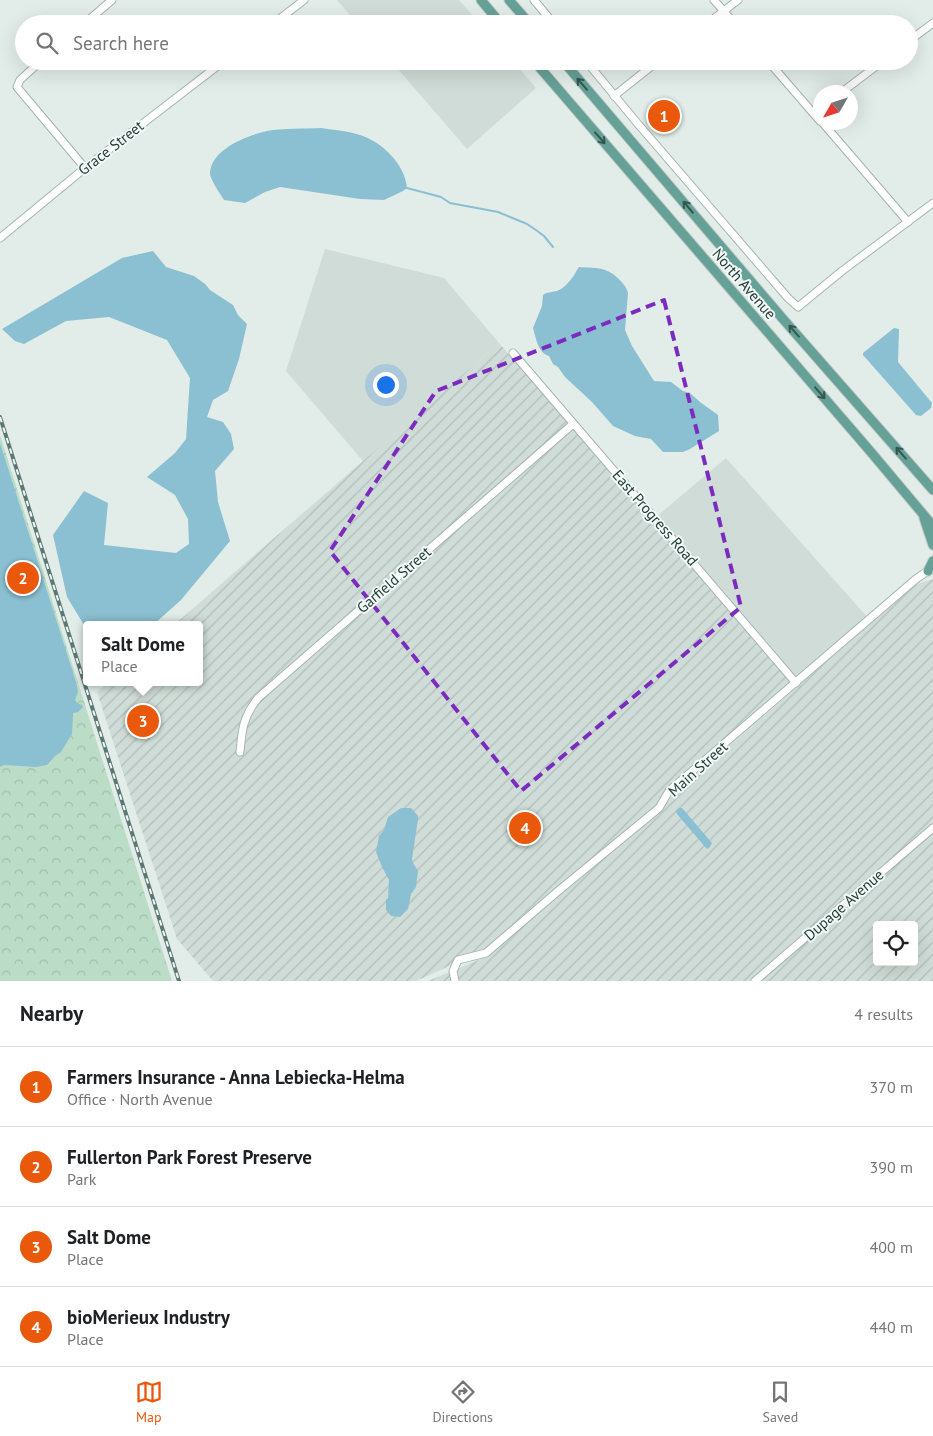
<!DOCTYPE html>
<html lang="en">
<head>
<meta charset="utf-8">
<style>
	body { margin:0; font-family:"PT Sans",sans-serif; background:#f2f2f2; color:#202124 }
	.controls { position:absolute; right:15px; bottom:15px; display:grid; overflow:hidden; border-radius:5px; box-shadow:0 5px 20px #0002 }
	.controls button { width:45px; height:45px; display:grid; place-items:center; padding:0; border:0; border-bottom:1px solid #e0e0e0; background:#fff; color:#202124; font:25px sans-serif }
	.compass { position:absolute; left:813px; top:85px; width:45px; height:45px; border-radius:50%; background:#fff; box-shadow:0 5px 20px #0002; rotate:231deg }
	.you { position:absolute; left:385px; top:384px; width:18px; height:18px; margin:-12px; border:4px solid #fff; border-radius:50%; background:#1a73e8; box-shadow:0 0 0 8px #1a73e833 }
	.badge { display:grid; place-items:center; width:32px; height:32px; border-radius:50%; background:#ea580c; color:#fff; font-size:16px; font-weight:700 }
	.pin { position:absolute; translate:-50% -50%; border:2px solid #fff; box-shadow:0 1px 5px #0006 }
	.popup { position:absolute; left:83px; top:621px; width:120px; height:65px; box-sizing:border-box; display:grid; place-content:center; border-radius:5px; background:#fff; filter:drop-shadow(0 1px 4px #0005); font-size:16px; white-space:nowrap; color:#757577 }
	.popup b { font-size:19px; color:#202124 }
	.popup::after { content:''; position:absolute; left:50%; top:100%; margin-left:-10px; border:10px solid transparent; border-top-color:#fff }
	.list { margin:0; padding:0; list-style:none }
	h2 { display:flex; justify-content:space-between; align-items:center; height:65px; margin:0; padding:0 20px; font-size:21px }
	h2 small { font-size:16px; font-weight:400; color:#757577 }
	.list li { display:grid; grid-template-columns:32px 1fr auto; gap:15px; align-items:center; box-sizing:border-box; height:80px; padding:0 20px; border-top:1px solid #e0e0e0 }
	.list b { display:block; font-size:19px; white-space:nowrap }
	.list p { margin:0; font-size:16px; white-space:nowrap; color:#757577 }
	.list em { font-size:16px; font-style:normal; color:#757577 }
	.icon { flex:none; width:28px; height:28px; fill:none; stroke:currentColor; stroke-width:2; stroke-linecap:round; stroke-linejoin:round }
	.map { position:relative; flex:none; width:933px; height:981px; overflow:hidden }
	.search { position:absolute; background:#fff; box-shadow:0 5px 20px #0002; left:15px; right:15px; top:15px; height:55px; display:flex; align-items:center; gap:12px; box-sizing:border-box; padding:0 18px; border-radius:28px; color:#757577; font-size:19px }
	.sheet { height:385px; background:#fff }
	nav { display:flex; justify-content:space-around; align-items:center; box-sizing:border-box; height:70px; border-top:1px solid #e0e0e0; background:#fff; font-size:14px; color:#757577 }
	nav a { display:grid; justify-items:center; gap:2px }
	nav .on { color:#ea580c }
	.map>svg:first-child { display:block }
	.built { fill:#d0dcd7 }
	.industrial { fill:url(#industrial-furrows); fill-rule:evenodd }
	.park { fill:url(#park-crowns) }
	.water { fill:#8ac0d1 }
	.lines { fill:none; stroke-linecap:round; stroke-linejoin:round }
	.stream { stroke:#8ac0d1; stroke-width:2 }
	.minor-casing { stroke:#a5b4b0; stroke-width:9 }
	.major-casing { stroke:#c1c9c7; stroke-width:11 }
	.minor { stroke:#fff; stroke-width:7 }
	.major { stroke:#66a197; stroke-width:9 }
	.rail-casing { stroke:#5c7873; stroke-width:4 }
	.rail { stroke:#f2f8f6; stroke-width:2; stroke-dasharray:5.5; stroke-linecap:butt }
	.oneway { stroke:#335650 }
	.marked { fill:none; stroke:#7b2cbf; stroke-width:4; stroke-dasharray:10 6; stroke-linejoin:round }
	.labels { text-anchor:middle; stroke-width:4; stroke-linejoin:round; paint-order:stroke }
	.street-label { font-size:15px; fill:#223d38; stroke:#f2f8f6 }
</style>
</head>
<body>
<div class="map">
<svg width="933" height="981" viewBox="0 0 933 981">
	<defs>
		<pattern id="industrial-furrows" width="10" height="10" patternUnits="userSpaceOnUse" patternTransform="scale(1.25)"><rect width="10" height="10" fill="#d0dcd7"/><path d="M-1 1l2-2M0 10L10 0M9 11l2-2" fill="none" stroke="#b2beb9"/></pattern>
		<pattern id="park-crowns" width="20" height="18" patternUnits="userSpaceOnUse" patternTransform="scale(1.25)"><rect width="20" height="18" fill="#bbddc7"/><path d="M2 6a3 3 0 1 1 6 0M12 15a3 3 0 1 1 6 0" fill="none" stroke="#a0bfac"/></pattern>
	</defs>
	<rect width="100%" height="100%" fill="#e2ece8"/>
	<g class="built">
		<path d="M 337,0 L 459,0 L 480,24 L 358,24 Z"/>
		<path d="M 391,61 L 513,61 L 536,88 L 467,149 Z"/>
		<path d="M 325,249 L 444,278 L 499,343 L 363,461 L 286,371 Z"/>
		<path d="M 726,458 L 868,618 L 796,681 L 656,517 Z"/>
	</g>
	<g class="industrial">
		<path d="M 499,343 L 793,683 L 666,791 L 656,808 L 485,950 L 416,981 L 213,981 L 177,939 L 97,692 L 108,682 L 199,682 L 199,625 L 174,625 Z"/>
		<path d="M 933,579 L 933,981 L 428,981 L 490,955 L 914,585 ZM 877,925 L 914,925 L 914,962 L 877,962 Z"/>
	</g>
	<path class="park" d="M 0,435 L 172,981 L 0,981 Z"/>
	<g class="water">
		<path d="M 321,128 C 334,130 348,131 360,135 C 382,142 405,164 407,188 L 403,191 L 384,200 L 360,199 L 280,187 L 265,192 L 245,203 L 224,200 C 220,194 210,179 210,173 C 211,149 248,135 267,131 C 283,128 305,129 321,128 Z"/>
		<path d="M 153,251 L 166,267 L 194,276 L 205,284 L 210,290 L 233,305 L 238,315 L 247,324 L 239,359 L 228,391 L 213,400 L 207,417 L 223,422 L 231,434 L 234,449 L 215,471 L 218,502 L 230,541 L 181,600 L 153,625 L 87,625 L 87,630 L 67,597 L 53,535 L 84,491 L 108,503 L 104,545 L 176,553 L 189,544 L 188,519 L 175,495 L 147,477 L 175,453 L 186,439 L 190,378 L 167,340 L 109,317 L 66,321 L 24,344 L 15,341 L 2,329 L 122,258 Z"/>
		<path d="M 579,267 C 587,268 598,267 605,270 C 614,273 626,284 628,293 L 625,330 L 632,346 L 654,381 L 671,382 L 683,391 L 690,393 L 700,402 L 718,415 L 719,431 L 690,449 L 683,452 L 663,452 L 651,439 L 635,436 L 613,426 L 592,402 L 565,377 L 558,367 L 553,364 L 549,356 C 538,353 536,338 533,328 L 542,306 L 543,295 C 548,291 553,293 559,290 C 568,286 574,275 579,267 Z"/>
		<path d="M 894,328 L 899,329 L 898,362 L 932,403 L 931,408 L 921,416 L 916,415 L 863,355 L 863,353 Z"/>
		<path d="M 0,443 L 76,682 L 78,692 L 75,700 L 77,703 L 82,705 L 83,707 L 78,712 L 73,713 L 72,734 L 61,752 L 55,756 L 47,765 L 36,767 L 4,765 L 0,767 Z"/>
		<path d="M 401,808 L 411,808 L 418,816 L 418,819 L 412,859 L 413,863 L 418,871 L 416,887 L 411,894 L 408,909 L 400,917 L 391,916 L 386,910 L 386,900 L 388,898 L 389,880 L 382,867 L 376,852 L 379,836 L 384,830 L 388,817 Z"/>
		<path d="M 679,808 L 682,808 L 712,843 L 710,847 L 707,849 L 706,848 L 677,814 L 676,811 Z"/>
	</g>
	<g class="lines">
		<path class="stream" d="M 407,188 L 441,197 L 450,203 L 498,212 L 527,224 L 536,230 L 544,236 L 553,247"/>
		<g class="minor-casing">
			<g id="minor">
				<path d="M 534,0 L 554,24"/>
				<path d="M 714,0 L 735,24"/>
				<path d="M 84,24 L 112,0"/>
				<path d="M 273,24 L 304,0"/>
				<path d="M 707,24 L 738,0"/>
				<path d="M 909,41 L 933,23"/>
				<path d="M 41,61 L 20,80 L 17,87 L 85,168"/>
				<path d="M 586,61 L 638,124 L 788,298 L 798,307 L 842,271 L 933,203"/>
				<path d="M 768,61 L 820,121"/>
				<path d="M 842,92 L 883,61"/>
				<path d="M 614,96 L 658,61"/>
				<path d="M 822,122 L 908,222"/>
				<path d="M 0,238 L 85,168 L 224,61"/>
				<path d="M 513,353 L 796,683"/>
				<path d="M 240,752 C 242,729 243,717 258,698 L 573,424"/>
				<path d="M 455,981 L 453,971 L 458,960 L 486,953 L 557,892 L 659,808 L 669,791 L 916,579 L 932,568"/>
				<path d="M 755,981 L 933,828"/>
			</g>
		</g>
		<g class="major-casing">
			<g id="major">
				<path d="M 481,0 L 501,24"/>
				<path d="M 509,0 L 530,24"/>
				<path d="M 534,61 L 870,451 L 933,526"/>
				<path d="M 563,61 L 783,319 L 933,490"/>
				<path d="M 924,518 L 933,545"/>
				<path d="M 928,571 L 933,561"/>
			</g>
		</g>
		<use href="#minor" class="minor"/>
		<use href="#major" class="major"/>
		<g class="rail-casing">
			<path id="rail" d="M 0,417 L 179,981"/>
		</g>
		<use href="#rail" class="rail"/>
	</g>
	<defs><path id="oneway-shaft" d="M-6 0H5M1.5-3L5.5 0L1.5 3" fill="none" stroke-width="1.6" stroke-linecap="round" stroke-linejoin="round" transform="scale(1.25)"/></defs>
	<g class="oneway">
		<use href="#oneway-shaft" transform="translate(582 84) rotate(-131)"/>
		<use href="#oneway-shaft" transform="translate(600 138) rotate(49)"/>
		<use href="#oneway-shaft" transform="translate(688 207) rotate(-130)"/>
		<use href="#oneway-shaft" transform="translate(794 331) rotate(-131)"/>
		<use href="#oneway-shaft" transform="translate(820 393) rotate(49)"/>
		<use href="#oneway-shaft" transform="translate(901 453) rotate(-131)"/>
	</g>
	<path class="marked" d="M 664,300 L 741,607 L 521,791 L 330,551 L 436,391 Z"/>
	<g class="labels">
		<g class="street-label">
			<text transform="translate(111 148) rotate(-38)" y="5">Grace Street</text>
			<text transform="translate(744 284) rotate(49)" y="5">North Avenue</text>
			<text transform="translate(655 518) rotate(49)" y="5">East Progress Road</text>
			<text transform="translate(394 580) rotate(-41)" y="5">Garfield Street</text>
			<text transform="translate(698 769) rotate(-42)" y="5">Main Street</text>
			<text transform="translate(844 905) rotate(-41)" y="5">Dupage Avenue</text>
		</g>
	</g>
</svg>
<div class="controls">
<button><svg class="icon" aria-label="locate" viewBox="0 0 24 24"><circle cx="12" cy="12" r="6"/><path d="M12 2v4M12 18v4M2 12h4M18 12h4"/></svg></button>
</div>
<svg class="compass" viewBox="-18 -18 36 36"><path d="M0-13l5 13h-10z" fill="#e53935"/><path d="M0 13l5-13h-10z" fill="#757577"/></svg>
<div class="you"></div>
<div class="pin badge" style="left:664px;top:116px">1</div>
<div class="pin badge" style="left:23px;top:578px">2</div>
<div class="pin badge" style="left:143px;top:721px">3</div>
<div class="popup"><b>Salt Dome</b>Place</div>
<div class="pin badge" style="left:525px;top:828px">4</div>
<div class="search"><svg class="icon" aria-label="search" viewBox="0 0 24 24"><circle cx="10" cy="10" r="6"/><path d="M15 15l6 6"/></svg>Search here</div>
</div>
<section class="sheet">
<h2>Nearby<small>4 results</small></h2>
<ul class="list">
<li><span class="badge">1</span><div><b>Farmers Insurance - Anna Lebiecka-Helma</b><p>Office · North Avenue</p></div><em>370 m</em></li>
<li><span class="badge">2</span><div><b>Fullerton Park Forest Preserve</b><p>Park</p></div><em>390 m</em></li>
<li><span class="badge">3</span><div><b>Salt Dome</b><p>Place</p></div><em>400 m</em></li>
<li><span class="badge">4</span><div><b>bioMerieux Industry</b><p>Place</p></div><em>440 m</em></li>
</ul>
</section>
<nav>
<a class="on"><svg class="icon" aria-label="map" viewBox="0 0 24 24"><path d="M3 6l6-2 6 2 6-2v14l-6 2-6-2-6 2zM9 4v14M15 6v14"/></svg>Map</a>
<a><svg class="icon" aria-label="directions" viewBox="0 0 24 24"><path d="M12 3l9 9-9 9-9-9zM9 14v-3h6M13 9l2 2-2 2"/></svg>Directions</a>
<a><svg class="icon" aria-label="saved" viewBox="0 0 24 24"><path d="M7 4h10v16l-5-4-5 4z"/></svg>Saved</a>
</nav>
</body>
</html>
